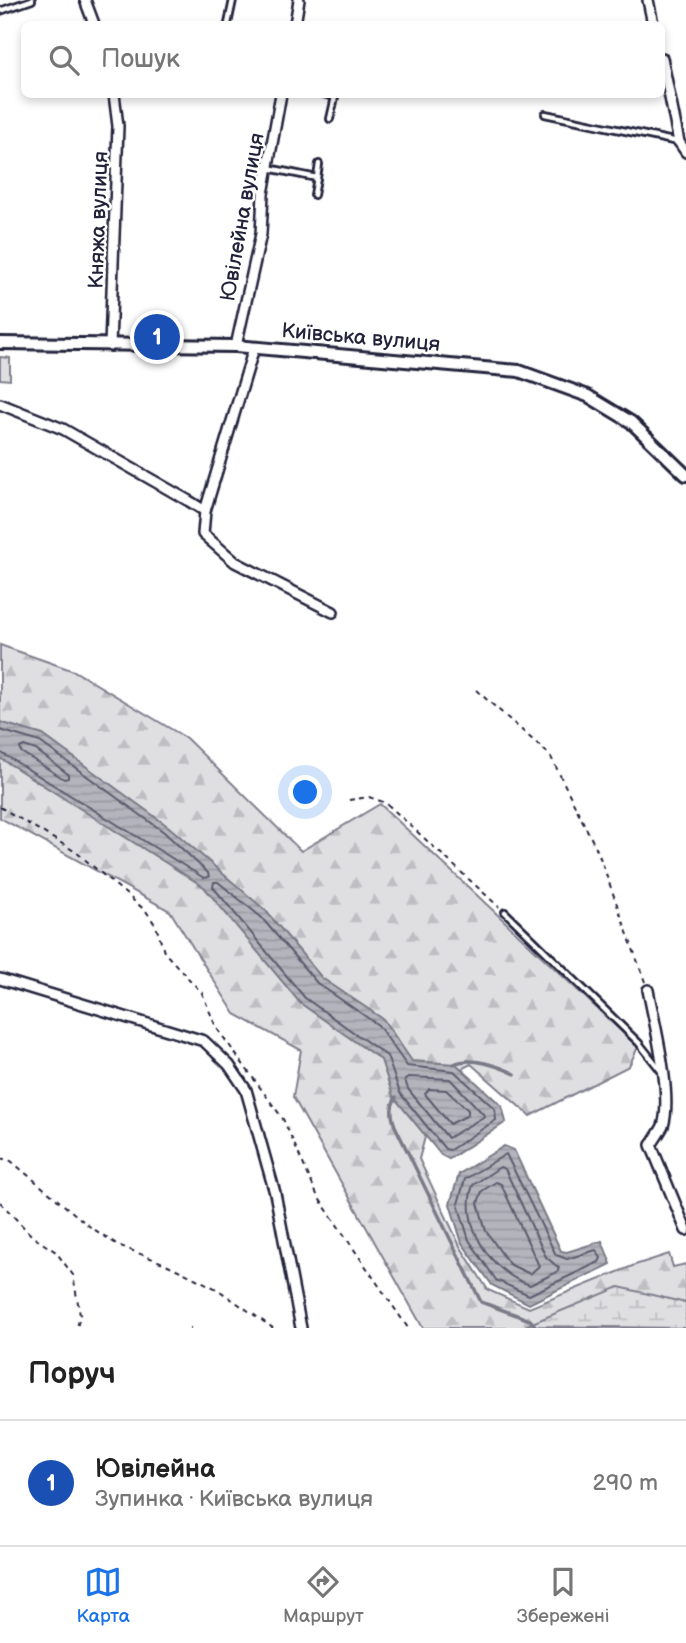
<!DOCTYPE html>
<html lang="uk">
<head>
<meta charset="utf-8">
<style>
	body { margin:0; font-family:"Balsamiq Sans",sans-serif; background:#f6f6f6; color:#222 }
	.you { position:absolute; left:306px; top:793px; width:24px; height:24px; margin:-18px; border:5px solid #fff; border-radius:50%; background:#1a73e8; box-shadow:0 0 0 10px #1a73e833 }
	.badge { display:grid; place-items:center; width:46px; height:46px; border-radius:50%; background:#1a73e8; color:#fff; font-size:23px; font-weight:700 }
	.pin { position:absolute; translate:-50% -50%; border:4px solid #fff; box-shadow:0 2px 7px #0006 }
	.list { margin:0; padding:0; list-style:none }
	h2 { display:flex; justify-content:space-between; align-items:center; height:91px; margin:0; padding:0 28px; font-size:30px }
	h2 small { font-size:23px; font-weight:400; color:#767676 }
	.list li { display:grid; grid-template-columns:46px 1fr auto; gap:21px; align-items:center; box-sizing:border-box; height:126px; padding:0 28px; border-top:2px solid #e0e0e0 }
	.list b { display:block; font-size:26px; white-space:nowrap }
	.list p { margin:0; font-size:23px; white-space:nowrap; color:#767676 }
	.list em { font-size:23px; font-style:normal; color:#767676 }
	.icon { flex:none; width:38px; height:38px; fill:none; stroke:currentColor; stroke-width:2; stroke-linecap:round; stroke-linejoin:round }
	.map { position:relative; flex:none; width:686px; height:1328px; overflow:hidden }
	.search { position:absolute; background:#fff; box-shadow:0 4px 10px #0003; left:21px; right:21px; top:21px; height:77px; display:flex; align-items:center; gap:18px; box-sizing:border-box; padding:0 24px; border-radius:10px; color:#767676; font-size:26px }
	.sheet { height:217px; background:#fff }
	nav { display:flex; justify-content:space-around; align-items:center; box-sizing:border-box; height:98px; border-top:2px solid #e0e0e0; background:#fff; font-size:19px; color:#767676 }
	nav a { display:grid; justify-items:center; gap:4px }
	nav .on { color:#1a73e8 }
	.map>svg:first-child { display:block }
	.forest { fill:url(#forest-firs); stroke:#80808e; stroke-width:2 }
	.wetland { fill:url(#wetland-marsh); stroke:#80808e; stroke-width:2 }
	.park { fill:#dfdfe2; stroke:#80808e; stroke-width:2 }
	.water { fill:url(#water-rules); stroke:#7a7a88; stroke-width:2 }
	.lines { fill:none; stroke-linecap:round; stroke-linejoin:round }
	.shore { stroke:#5c5c6f; stroke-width:2 }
	.stream { stroke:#7a7a88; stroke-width:3.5 }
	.service-casing { stroke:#22223b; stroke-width:10 }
	.minor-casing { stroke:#22223b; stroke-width:14 }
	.tertiary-casing { stroke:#22223b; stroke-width:16 }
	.path { stroke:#22223b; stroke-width:2; stroke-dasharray:5 5; stroke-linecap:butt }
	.service { stroke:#fff; stroke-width:4.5 }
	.minor { stroke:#fff; stroke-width:9 }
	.tertiary { stroke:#fff; stroke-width:10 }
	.labels { text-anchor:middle; stroke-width:5; stroke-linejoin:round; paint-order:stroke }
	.street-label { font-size:21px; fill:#22223b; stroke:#fff }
</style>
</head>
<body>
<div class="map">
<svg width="686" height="1328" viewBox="0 0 686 1328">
	<defs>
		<pattern id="forest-firs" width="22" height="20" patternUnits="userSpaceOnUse" patternTransform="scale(1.75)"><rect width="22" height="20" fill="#dfdfe2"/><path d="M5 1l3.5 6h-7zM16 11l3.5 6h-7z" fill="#bfbfc3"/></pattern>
		<pattern id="wetland-marsh" width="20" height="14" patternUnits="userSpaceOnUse" patternTransform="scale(1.75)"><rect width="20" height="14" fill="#dfdfe2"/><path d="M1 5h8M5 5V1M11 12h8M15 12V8" fill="none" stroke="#bfbfc3"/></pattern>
		<pattern id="water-rules" width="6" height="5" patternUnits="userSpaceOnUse" patternTransform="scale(1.75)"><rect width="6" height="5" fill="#b4b4bc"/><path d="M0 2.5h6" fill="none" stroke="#9a9aa2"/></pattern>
	</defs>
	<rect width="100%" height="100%" fill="#fff"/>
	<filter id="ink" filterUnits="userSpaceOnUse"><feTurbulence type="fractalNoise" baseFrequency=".0143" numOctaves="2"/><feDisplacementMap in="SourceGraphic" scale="14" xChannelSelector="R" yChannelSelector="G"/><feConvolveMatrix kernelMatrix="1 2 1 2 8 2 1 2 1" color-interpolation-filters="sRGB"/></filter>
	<g filter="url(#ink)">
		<path class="forest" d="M 0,645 L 74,671 L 186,738 L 301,851 L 380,804 L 638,1047 L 629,1066 L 530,1116 L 471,1064 L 441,1079 L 419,1159 L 460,1246 L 488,1290 L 529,1308 L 635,1265 L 669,1254 L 673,1267 L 686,1264 L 686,1328 L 423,1328 L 293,1097 L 301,1050 L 235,1014 L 170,911 L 0,818 Z"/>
		<path class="wetland" d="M 619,1287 L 686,1303 L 686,1328 L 525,1326 Z"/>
		<path class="park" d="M 0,357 L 10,358 L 10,380 L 0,379 Z"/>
		<g class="water">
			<path d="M 0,722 L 43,735 L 169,827 L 266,911 L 322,978 L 383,1019 L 412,1061 L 456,1064 L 502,1106 L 506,1122 L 449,1159 L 441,1155 L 393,1096 L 381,1060 L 300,1003 L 204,887 L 0,758 Z"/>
			<path d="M 504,1146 L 514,1150 L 561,1251 L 567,1252 L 602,1241 L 611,1264 L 529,1304 L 492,1285 L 462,1243 L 450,1204 L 459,1174 Z"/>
		</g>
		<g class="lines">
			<g class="shore">
				<path d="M 0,730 L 40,742 L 164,832 L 208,873 L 209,877 L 204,878 L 0,752"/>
				<path d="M 24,746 L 36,750 L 68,774 L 68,778 L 64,779 L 21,752 L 20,748 Z"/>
				<path d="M 214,882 L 218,882 L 261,917 L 317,983 L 378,1025 L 407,1066 L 454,1071 L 495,1109 L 496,1120 L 450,1150 L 445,1149 L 400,1093 L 387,1056 L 305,998 L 213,887 Z"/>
				<path d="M 409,1077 L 450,1079 L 485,1116 L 448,1138 L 408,1089 L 405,1080 Z"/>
				<path d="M 429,1089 L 446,1090 L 468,1110 L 468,1115 L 450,1124 L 425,1094 Z"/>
				<path d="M 506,1154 L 556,1255 L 567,1259 L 596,1250 L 601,1258 L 599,1262 L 529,1295 L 496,1280 L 469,1240 L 458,1204 L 465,1179 Z"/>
				<path d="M 500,1167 L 505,1169 L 546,1257 L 559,1268 L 557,1272 L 530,1285 C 491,1273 459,1224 473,1185 Z"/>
				<path d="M 496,1182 L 501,1184 L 539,1266 L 530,1274 L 509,1264 L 486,1231 L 478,1203 L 482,1191 Z"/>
			</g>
			<g class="stream">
				<path d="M 454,1064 C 471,1056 499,1066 515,1074"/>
				<path d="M 396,1097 C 390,1107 391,1115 395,1126 L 481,1302 L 530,1320 L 537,1328"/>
			</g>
			<g class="service-casing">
				<g id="service">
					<path d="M 0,11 L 32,0"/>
					<path d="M 228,24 L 233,0"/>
					<path d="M 323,94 L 335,97 L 330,119"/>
					<path d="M 545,114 L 678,142"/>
					<path d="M 268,168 L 317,178 L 314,195"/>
					<path d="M 317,178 L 319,164"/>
					<path d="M 505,912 L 639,1043 L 662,1072"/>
				</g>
			</g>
			<g class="minor-casing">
				<g id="minor">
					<path d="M 85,0 L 94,24"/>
					<path d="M 648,0 L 653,24"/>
					<path d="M 295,24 L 299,0"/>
					<path d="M 662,58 L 679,142 L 686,152"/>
					<path d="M 110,346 L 118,126 L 114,94"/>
					<path d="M 236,346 L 261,234 L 263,194 L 281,94"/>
					<path d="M 0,404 L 63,429 L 189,501 L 205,511 L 203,534 L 235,562 L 333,612"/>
					<path d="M 205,511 L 254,348"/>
					<path d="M 0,979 L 204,1041 L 229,1065 L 246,1090 L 275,1193 L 301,1328"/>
					<path d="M 648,990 C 654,1021 673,1096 663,1126 C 660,1132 655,1139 651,1145 L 686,1230"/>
				</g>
			</g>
			<g class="tertiary-casing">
				<path id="tertiary" d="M 0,343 L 236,346 L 519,371 L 588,396 L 631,422 L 686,475"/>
			</g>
			<g class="path">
				<path d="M 476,690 L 550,755 L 598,852 L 645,982"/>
				<path d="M 349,800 L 369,797 L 386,803 L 499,907"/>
				<path d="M 0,807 L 76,852 L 146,911 L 156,926 L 164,952 L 202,993 L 216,1027 L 283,1119 L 318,1197 L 408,1328"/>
				<path d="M 0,1158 L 11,1161 L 89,1226 L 118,1245 L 168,1265 L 217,1289 L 273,1328"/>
				<path d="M 0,1202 L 33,1237 L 56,1252 L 73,1275 L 80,1315 L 77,1328"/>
				<path d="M 190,1328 L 191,1328"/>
			</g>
			<use href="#service" class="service"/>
			<use href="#minor" class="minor"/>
			<use href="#tertiary" class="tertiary"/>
		</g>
	</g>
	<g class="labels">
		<g class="street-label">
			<text transform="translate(242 217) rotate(-80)" y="7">Ювілейна вулиця</text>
			<text transform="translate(98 220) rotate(-88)" y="7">Княжа вулиця</text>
			<text transform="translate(361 337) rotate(5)" y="7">Київська вулиця</text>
		</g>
	</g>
</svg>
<div class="you"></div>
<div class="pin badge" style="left:157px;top:337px;background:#1a4fb4">1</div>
<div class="search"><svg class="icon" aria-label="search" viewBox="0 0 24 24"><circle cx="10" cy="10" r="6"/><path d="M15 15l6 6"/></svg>Пошук</div>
</div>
<section class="sheet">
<h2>Поруч<small></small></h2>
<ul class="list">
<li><span class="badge" style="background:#1a4fb4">1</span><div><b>Ювілейна</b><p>Зупинка · Київська вулиця</p></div><em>290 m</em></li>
</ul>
</section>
<nav>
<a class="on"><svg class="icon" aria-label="map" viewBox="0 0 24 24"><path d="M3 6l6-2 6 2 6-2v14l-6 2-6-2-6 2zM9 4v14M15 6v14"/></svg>Карта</a>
<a><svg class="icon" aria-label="directions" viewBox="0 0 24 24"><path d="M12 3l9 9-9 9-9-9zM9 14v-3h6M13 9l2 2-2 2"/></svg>Маршрут</a>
<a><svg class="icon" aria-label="saved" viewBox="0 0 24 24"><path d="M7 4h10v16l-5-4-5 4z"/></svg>Збережені</a>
</nav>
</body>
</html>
